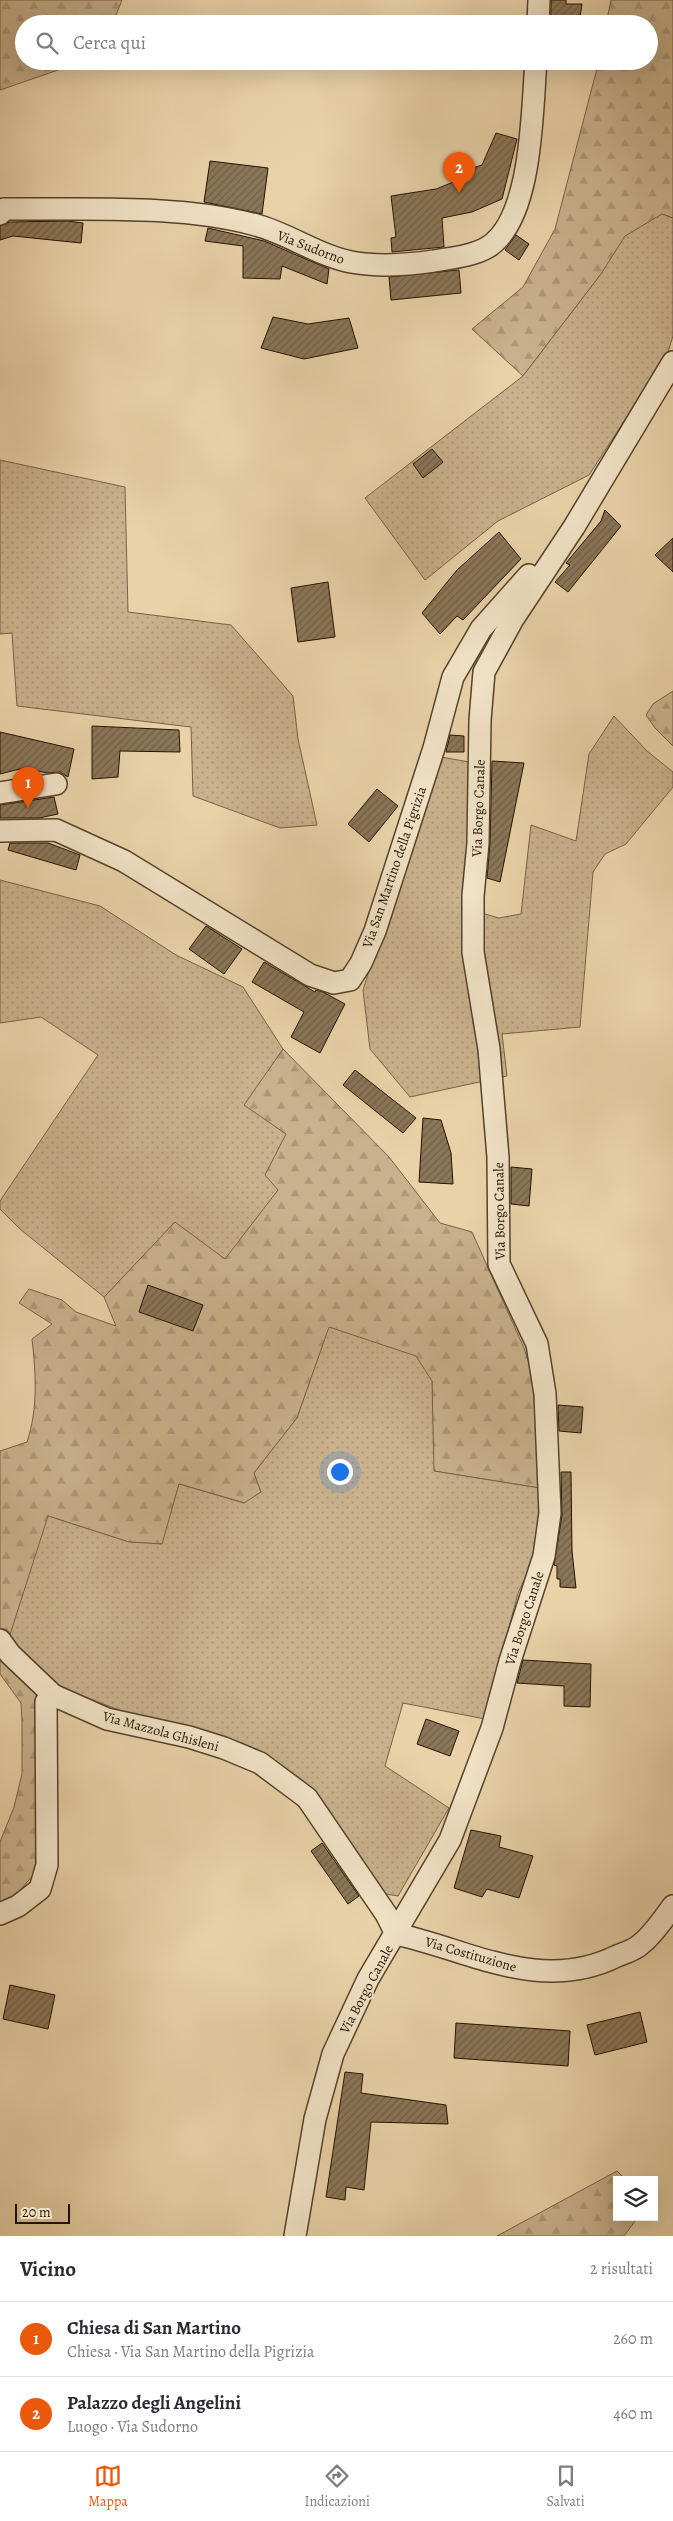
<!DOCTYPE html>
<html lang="it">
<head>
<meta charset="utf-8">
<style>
	body { margin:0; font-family:Alegreya,serif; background:#f7f7f7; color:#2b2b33 }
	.controls { position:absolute; right:15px; bottom:15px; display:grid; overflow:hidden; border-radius:0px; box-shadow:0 5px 20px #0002 }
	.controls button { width:45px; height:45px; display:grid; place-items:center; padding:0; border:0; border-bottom:1px solid #e1e1e2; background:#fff; color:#2b2b33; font:25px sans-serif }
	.scale { position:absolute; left:15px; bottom:12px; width:55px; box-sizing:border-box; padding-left:5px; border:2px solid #241202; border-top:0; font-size:14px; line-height:18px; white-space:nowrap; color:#241202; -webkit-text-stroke:4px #f1e2c6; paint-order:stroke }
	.you { position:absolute; left:339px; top:1471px; width:18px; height:18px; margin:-12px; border:4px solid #fff; border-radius:50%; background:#1a73e8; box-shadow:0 0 0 8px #1a73e833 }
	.badge { display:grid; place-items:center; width:32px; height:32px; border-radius:50%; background:#ea580c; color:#fff; font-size:16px; font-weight:700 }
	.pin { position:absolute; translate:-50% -41px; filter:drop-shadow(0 1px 2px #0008) }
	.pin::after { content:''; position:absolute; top:26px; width:18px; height:15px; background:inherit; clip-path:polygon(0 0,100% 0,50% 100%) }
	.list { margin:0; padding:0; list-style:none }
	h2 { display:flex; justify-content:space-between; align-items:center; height:65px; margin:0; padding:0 20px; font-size:21px }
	h2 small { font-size:16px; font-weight:400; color:#7c7c81 }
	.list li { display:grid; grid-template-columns:32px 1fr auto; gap:15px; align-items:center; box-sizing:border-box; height:75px; padding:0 20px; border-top:1px solid #e1e1e2 }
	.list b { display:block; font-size:19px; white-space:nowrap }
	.list p { margin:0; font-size:16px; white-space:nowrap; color:#7c7c81 }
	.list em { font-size:16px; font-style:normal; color:#7c7c81 }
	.icon { flex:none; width:28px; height:28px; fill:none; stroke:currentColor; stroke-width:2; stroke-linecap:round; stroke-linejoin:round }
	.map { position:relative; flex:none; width:673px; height:2236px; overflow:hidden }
	.search { position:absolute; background:#fff; box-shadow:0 5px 20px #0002; left:15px; right:15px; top:15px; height:55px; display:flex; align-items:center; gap:12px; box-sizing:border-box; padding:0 18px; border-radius:28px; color:#7c7c81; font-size:19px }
	.sheet { height:215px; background:#fff }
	nav { display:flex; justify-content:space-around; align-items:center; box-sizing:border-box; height:70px; border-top:1px solid #e1e1e2; background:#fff; font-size:14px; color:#7c7c81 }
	nav a { display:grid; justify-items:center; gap:2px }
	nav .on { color:#ea580c }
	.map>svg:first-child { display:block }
	.forest { fill:url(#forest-firs); stroke:#766247 }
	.garden { fill:url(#garden-dots); stroke:#766247 }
	.building { fill:url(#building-hatch); stroke:#241202 }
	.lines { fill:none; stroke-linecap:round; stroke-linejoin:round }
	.street-casing { stroke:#55422c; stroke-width:24 }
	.street { stroke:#f1e2c6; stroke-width:21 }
	.labels { text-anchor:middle; stroke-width:4; stroke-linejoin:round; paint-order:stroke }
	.street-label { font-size:14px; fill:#241202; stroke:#f1e2c6 }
</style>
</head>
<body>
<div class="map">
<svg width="673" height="2236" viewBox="0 0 673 2236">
	<defs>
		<pattern id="forest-firs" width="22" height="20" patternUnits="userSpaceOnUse" patternTransform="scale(1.25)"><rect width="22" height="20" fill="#c8b18c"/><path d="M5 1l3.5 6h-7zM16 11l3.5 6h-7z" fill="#ac9777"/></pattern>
		<pattern id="garden-dots" width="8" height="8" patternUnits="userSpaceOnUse" patternTransform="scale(1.25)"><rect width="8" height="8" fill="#c8b18c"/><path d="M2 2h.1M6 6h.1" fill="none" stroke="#ac9777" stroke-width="1.8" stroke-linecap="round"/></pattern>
		<pattern id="building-hatch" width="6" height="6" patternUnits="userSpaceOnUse" patternTransform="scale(1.25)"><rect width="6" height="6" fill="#8a7658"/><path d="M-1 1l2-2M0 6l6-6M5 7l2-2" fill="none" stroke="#715f47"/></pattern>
	</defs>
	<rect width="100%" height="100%" fill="#e9d2a8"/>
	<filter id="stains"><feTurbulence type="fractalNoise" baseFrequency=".004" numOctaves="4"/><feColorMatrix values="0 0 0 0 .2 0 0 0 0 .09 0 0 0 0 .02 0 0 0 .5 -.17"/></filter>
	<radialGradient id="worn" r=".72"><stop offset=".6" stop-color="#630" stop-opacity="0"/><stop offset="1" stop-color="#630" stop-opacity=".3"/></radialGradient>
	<g class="forest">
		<path d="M 0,0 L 122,0 L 116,15 L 107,24 L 24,24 L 24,61 L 69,61 L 61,69 L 0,90 Z"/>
		<path d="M 611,0 L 673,0 L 673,218 L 662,214 L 601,274 L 523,376 L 472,329 L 523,287 L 555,229 L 599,61 L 649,61 L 649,24 L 606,24 Z"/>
		<path d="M 673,691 L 673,746 L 655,728 L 646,715 L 653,704 Z"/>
		<path d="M 283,1049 L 389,1157 L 440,1223 L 472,1232 L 524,1348 L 542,1404 L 546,1489 L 433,1471 L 432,1381 L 330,1327 L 297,1418 L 254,1473 L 261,1492 L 245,1503 L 179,1484 L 163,1544 L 129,1542 L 48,1516 L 53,1685 L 38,1827 L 35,1873 L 0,1913 L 0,1842 L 14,1807 L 22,1774 L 22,1721 L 21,1703 L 0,1674 L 0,1451 L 27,1442 C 38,1409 36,1374 32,1339 L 52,1324 L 19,1303 L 29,1289 L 62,1300 L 76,1312 L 116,1326 L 104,1297 L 175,1221 L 226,1258 L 265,1175 L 243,1105 Z"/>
		<path d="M 617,2171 L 626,2180 L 617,2180 L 617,2217 L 638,2217 L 624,2236 L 497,2236 Z"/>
	</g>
	<g class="garden">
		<path d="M 662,214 L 673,218 L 673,336 L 667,355 L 589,475 L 498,521 L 425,580 L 365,498 L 523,376 L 601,274 L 625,236 Z"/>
		<path d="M 0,460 L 125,487 L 128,612 L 231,625 L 293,696 L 298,739 L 317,825 L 280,828 L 193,796 L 191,727 L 17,706 L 12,633 L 0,634 Z"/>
		<path d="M 614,716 L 647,751 L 673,772 L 673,787 L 626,844 L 605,854 L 593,872 L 580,1027 L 502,1034 L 507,1076 L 410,1097 L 370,1049 L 363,990 L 421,808 L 441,757 L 475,763 L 468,909 L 499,918 L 521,914 L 531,825 L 576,841 L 589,754 Z"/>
		<path d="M 0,880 L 100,906 L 176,955 L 243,987 L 283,1049 L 244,1105 L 286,1134 L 265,1175 L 278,1190 L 225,1259 L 175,1222 L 104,1297 L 20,1229 L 0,1209 L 0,1201 L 98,1055 L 41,1017 L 0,1023 Z"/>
		<path d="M 329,1327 L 416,1356 L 432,1381 L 434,1471 L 546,1489 L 538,1551 L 518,1593 L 485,1719 L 403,1703 L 385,1766 L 449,1808 L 398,1896 L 380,1893 L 316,1801 L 159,1725 L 53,1685 L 7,1644 L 48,1516 L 129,1542 L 162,1544 L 179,1484 L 244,1503 L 261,1492 L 254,1473 L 297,1418 Z"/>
	</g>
	<g class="building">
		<path d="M 551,0 L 566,0 L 566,4 L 582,4 L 579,24 L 551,24 Z"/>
		<path d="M 496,133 L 517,139 L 502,199 L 472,212 L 442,218 L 444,247 L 392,252 L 391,238 L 396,237 L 391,196 L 436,189 L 456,181 L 454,174 L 482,165 Z"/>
		<path d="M 210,161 L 268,168 L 262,214 L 204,202 Z"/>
		<path d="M 68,221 L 83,223 L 81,243 L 13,236 L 0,240 L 0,226 L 10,222 Z"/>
		<path d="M 208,228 L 264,241 L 329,269 L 327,284 L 282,266 L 280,279 L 243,278 L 243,246 L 205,241 Z"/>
		<path d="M 516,235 L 529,244 L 519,260 L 505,250 Z"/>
		<path d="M 459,270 L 461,293 L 391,300 L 389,277 Z"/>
		<path d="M 273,317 L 308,324 L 349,318 L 358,348 L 304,359 L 261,348 Z"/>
		<path d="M 432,449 L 443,462 L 423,478 L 413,464 Z"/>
		<path d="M 605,510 L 621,526 L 568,592 L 555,582 L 570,565 L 566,563 L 601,521 Z"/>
		<path d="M 499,532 L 521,559 L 463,620 L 457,616 L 440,634 L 422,613 L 457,570 Z"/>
		<path d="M 673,538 L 673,572 L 655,555 Z"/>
		<path d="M 328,582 L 335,637 L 298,642 L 291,588 Z"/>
		<path d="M 92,726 L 179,730 L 180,752 L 120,751 L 118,777 L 92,779 Z"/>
		<path d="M 0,732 L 74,749 L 68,777 L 60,772 L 47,773 L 24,768 L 0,774 Z"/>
		<path d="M 450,735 L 464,736 L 464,752 L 446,752 Z"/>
		<path d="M 492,761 L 524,763 L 500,882 L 487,878 L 490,843 Z"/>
		<path d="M 377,789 L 398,806 L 369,842 L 348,824 Z"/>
		<path d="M 54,797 L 58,814 L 39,818 L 0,818 L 0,805 Z"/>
		<path d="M 10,843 L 48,843 L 80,855 L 76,870 L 8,850 Z"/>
		<path d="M 206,926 L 242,949 L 224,974 L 189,949 Z"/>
		<path d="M 264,962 L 315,992 L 316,990 L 323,992 L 345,1004 L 320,1053 L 291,1037 L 304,1012 L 252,982 Z"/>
		<path d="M 355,1070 L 416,1118 L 403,1133 L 343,1085 Z"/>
		<path d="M 423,1118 L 441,1120 L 451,1153 L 453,1184 L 419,1182 Z"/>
		<path d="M 511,1167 L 532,1169 L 529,1206 L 511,1204 Z"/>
		<path d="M 148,1285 L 203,1305 L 193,1331 L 139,1312 Z"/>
		<path d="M 558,1405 L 583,1407 L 581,1433 L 559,1431 Z"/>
		<path d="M 561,1472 L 571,1472 L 572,1551 L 576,1588 L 560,1587 L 560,1579 L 557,1579 L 557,1566 L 554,1565 L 562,1515 Z"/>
		<path d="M 523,1660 L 591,1664 L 590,1707 L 564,1706 L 564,1686 L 517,1683 Z"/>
		<path d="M 426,1719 L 459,1731 L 450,1756 L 417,1744 Z"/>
		<path d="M 471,1830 L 501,1836 L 499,1847 L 533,1856 L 519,1898 L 487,1889 L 482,1897 L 454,1888 Z"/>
		<path d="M 322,1843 L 359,1896 L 348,1904 L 311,1851 Z"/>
		<path d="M 10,1985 L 55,1995 L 48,2029 L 3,2019 Z"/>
		<path d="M 640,2012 L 647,2042 L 595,2055 L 587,2025 Z"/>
		<path d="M 456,2023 L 570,2031 L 568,2066 L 454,2058 Z"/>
		<path d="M 345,2072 L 363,2074 L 361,2093 L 446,2105 L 448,2124 L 371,2122 L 364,2190 L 346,2187 L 345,2200 L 326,2197 Z"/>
	</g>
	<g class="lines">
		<g class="street-casing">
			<g id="street">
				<path d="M 538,24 L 539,0"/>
				<path d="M 0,214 L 4,209 C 84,210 179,204 256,225 C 289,234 317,255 351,262 C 378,267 407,265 434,261 C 451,258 473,256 488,247 C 533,219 532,108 536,61"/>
				<path d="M 0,793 L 56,784"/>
				<path d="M 0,831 L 56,830 L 124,861 L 310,975 L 334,983 L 350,980 L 361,963 L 375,931 L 434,748 L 453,677 L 481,629 L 529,575"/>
				<path d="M 0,1640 L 10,1654 L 53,1695"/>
				<path d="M 0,1914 L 18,1906 L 40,1889 L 47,1865 L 46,1702 L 53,1695 L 107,1719 L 189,1737 L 224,1748 L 260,1763 L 307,1798 L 386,1914 L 396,1934"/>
				<path d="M 396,1934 C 470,1950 540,1994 617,1956 C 625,1953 635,1950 641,1944 C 653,1935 663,1919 673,1906"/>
				<path d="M 295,2236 L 315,2119 L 333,2054 L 368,1979 L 450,1840 L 492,1728 L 510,1661 L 544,1556 L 550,1513 L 545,1394 L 537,1344 L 499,1264 L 498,1157 L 489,1049 L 473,952 L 473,896 L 478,843 L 480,720 L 484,672 L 513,619 L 574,527 L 673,362"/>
			</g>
		</g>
		<use href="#street" class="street"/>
	</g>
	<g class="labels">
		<g class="street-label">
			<text transform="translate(311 247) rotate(21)" y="5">Via Sudorno</text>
			<text transform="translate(478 808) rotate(-88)" y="5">Via Borgo Canale</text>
			<text transform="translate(394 867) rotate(-71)" y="5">Via San Martino della Pigrizia</text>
			<text transform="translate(499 1211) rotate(-91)" y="5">Via Borgo Canale</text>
			<text transform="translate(524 1618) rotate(-72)" y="5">Via Borgo Canale</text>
			<text transform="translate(161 1731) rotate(15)" y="5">Via Mazzola Ghisleni</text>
			<text transform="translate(471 1954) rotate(16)" y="5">Via Costituzione</text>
			<text transform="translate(366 1989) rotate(-62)" y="5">Via Borgo Canale</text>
		</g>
	</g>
	<rect width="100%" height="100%" filter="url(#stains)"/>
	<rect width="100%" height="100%" fill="url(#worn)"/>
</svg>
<div class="controls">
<button><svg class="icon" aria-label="layers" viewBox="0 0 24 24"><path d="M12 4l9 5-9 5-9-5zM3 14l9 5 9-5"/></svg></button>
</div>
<div class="scale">20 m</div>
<div class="you"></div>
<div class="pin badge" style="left:28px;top:808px">1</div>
<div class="pin badge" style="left:459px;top:193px">2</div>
<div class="search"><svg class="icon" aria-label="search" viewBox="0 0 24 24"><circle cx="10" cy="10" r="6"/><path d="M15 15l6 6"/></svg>Cerca qui</div>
</div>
<section class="sheet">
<h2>Vicino<small>2 risultati</small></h2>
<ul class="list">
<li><span class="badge">1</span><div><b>Chiesa di San Martino</b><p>Chiesa · Via San Martino della Pigrizia</p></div><em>260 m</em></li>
<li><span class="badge">2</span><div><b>Palazzo degli Angelini</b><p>Luogo · Via Sudorno</p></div><em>460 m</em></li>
</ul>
</section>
<nav>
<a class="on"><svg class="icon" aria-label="map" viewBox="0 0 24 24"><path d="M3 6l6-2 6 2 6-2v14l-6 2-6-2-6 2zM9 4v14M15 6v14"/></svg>Mappa</a>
<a><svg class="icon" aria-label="directions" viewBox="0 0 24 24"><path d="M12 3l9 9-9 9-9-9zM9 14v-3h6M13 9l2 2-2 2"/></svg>Indicazioni</a>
<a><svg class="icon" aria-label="saved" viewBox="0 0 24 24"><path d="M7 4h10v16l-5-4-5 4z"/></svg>Salvati</a>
</nav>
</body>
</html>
